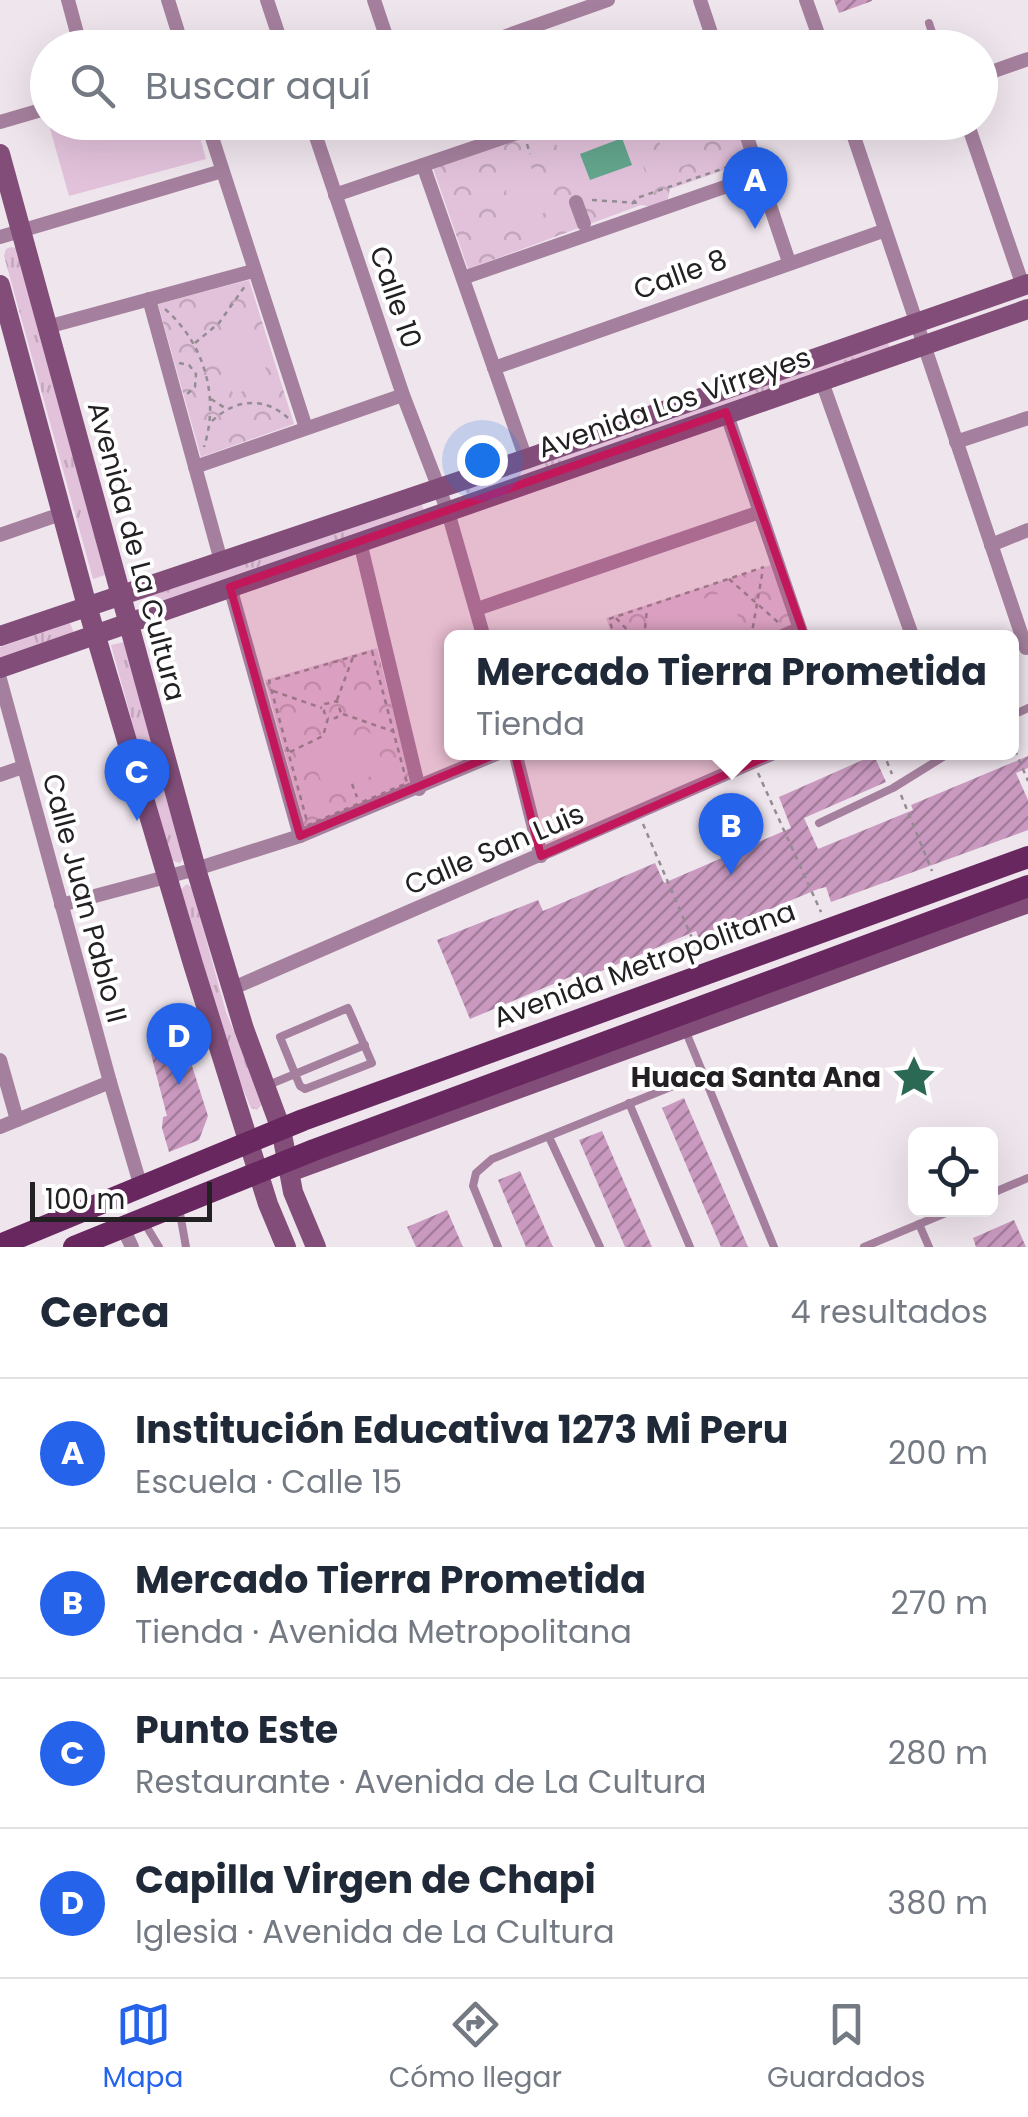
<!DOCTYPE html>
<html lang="es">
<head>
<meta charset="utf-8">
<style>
	body { margin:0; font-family:Poppins,sans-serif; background:#f6f6f7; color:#1f2937 }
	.controls { position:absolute; right:30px; bottom:30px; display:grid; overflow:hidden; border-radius:15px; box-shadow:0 10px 40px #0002 }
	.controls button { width:90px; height:90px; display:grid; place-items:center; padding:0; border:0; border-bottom:2px solid #e0e1e3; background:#fff; color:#1f2937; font:50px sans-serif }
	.scale { position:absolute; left:30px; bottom:25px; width:182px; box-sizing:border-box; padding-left:10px; border:5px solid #232023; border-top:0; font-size:28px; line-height:35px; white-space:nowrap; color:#232023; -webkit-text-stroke:8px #fff; paint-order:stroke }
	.you { position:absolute; left:482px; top:460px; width:35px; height:35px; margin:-25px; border:8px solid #fff; border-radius:50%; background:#1a73e8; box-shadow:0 0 0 15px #1a73e833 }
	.badge { display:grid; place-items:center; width:65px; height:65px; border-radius:50%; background:#2563eb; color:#fff; font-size:32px; font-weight:700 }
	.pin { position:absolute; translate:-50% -82px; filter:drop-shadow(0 2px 5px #0008) }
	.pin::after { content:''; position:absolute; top:52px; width:35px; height:30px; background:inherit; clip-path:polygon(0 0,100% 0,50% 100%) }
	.popup { position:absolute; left:444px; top:630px; width:575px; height:130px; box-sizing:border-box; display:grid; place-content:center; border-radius:15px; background:#fff; filter:drop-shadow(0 2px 8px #0005); font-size:32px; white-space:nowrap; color:#747a83 }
	.popup b { font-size:38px; color:#1f2937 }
	.popup::after { content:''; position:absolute; left:50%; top:100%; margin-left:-20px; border:20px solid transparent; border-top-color:#fff }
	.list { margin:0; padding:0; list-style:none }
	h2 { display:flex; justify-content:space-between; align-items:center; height:130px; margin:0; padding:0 40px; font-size:42px }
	h2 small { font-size:32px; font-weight:400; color:#747a83 }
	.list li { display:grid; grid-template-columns:65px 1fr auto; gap:30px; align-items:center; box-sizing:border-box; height:150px; padding:0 40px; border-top:2px solid #e0e1e3 }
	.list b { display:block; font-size:38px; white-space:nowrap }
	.list p { margin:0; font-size:32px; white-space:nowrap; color:#747a83 }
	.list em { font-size:32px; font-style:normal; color:#747a83 }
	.icon { flex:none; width:55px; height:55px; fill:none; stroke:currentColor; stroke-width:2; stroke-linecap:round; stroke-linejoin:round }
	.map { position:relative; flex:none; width:1028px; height:1247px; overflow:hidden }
	.search { position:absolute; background:#fff; box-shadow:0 10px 40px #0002; left:30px; right:30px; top:30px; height:110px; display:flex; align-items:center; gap:25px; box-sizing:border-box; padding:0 35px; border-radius:55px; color:#747a83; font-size:38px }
	.sheet { height:730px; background:#fff }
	nav { display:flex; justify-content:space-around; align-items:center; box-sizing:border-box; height:140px; border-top:2px solid #e0e1e3; background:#fff; font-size:28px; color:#747a83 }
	nav a { display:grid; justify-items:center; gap:5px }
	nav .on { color:#2563eb }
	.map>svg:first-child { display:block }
	.grass { fill:url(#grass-tufts) }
	.forest { fill:url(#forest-crowns) }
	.garden { fill:#e2c2db }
	.water { fill:#64a68e }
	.building { fill:url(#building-hatch) }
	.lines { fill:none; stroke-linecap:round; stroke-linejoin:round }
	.path { stroke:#938c92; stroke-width:2.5; stroke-dasharray:5 5; stroke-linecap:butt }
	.lane { stroke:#a5809e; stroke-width:8 }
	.street { stroke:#a5809e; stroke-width:14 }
	.secondary { stroke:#824e79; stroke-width:20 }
	.primary { stroke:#68285f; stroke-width:22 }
	.marked { fill:#c2185b; fill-opacity:0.2; stroke:#c2185b; stroke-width:8; stroke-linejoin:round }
	.labels { text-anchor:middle; stroke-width:8; stroke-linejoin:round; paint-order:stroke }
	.street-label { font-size:28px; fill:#232023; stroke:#fff }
	.poi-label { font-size:28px; font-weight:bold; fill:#232023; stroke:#fff; text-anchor:end }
</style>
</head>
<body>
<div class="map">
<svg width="1028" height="1247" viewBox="0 0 1028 1247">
	<defs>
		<pattern id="grass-tufts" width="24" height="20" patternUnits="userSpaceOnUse" patternTransform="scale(2.5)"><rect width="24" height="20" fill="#e2c2db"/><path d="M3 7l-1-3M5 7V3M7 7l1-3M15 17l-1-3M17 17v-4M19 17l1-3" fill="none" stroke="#c2a6bc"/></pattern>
		<pattern id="forest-crowns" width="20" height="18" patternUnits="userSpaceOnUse" patternTransform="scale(2.5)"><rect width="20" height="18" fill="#e2c2db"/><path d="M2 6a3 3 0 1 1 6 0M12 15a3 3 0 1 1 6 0" fill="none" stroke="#c2a6bc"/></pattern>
		<pattern id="building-hatch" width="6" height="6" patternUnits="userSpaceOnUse" patternTransform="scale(2.5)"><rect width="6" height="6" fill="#c999bf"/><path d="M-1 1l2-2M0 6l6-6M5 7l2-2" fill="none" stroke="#a37c9b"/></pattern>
	</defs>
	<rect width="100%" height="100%" fill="#efe5ed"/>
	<g class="grass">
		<path d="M 11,247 L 17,248 L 105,575 L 93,579 L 4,256 L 6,249 Z"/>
		<path d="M 888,343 L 892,353 L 469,499 L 464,488 Z"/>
		<path d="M 422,504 L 425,514 L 147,611 L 143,598 Z"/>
		<path d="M 70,623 L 75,636 L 0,662 L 0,647 Z"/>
		<path d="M 124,642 L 183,859 L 180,863 L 170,860 L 111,645 Z"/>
		<path d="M 187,884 L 192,888 L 226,1012 L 263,1103 L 257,1110 L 251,1108 L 216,1025 L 179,891 Z"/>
	</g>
	<g class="forest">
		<path d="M 563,122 L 736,123 L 750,161 L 670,189 L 667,202 L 654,207 L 641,205 L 468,269 L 433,168 Z"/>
		<path d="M 249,280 L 294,424 L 201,457 L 158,304 Z"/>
		<path d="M 774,564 L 794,622 L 792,627 L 766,637 L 613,638 L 606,618 Z"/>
		<path d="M 377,648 L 412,786 L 305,827 L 265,680 Z"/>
	</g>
	<g class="garden">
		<path d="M 57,123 L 196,123 L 206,159 L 69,196 L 49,125 Z"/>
		<path d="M 581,123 C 635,123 629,125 646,174 L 641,177 L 639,195 L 576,199 L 554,138 L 557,131 Z"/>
		<path d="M 653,123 L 686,123 L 700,160 L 669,171 Z"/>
		<path d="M 529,161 L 547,212 L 517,222 L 499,171 Z"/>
		<path d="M 254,327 L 270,384 L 233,394 L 217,337 Z"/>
		<path d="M 729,590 L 743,631 L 723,637 L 672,637 L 663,613 Z"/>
		<path d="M 370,732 L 386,770 L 327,794 L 311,757 Z"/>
	</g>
	<path class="water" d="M 622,138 L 632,165 L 590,180 L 580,154 Z"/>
	<g class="building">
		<path d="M 834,0 L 872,0 L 872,1 L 839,13 Z"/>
		<path d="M 874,755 L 886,782 L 804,818 L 818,849 L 913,810 L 911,805 L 1028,756 L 1028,768 L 1016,773 L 1028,800 L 1028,830 L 831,902 L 826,887 L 818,889 L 699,939 L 696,931 L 580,980 L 577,974 L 470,1019 L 437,940 L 538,900 L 543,911 L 655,863 L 664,883 L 791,828 L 779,797 Z"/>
		<path d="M 185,1044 L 208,1116 L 199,1140 L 169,1152 L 162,1128 L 163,1117 L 167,1116 L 151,1054 Z"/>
		<path d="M 684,1098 L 748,1247 L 721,1247 L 662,1108 Z"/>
		<path d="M 602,1131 L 652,1247 L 625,1247 L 579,1140 Z"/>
		<path d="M 520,1171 L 553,1247 L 526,1247 L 498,1180 Z"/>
		<path d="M 447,1210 L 463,1247 L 416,1247 L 407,1227 Z"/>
		<path d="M 1014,1220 L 1026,1247 L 976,1247 L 973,1238 Z"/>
	</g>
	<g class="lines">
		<g class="path">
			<path d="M 527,144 L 530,154"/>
			<path d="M 592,200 L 639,203"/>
			<path d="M 632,204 L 637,198 L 739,163"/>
			<path d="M 165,309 C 204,343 220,397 204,447"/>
			<path d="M 195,343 L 219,323 L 245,286"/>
			<path d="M 179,363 L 189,365 L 196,374 L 195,387 L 187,394"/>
			<path d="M 211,399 L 225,408"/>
			<path d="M 212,421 C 235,399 264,396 288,418"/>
			<path d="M 729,579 L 779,623"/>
			<path d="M 616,618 L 635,638"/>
			<path d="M 615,638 L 609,619 L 764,567"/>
			<path d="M 644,638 L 647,609"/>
			<path d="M 751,638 L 763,569"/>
			<path d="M 372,651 L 407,783 L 308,825 L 269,681 Z"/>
			<path d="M 273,691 L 322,708"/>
			<path d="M 337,700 L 353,657"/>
			<path d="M 343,714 L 392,731"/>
			<path d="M 1011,741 L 1028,781"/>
			<path d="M 290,752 L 323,736 L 328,718 L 324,712 L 325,704 L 337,701 L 341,713 L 336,718 L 328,718"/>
			<path d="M 883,752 L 892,774"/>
			<path d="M 758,773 L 821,912"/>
			<path d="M 352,784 L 357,797"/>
			<path d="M 901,795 L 932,871"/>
			<path d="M 643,824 L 701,959"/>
		</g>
		<g class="lane">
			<path d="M 929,23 L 937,48"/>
			<path d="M 1011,716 L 1028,708"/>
			<path d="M 819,823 L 893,788 L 951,752"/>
			<path d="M 348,1008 L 372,1063 L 305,1089 L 300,1086 L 280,1037 Z"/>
			<path d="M 686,1032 L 774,1247"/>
			<path d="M 266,1086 L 365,1045"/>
			<path d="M 629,1103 L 690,1247"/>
			<path d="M 549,1137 L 600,1247"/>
			<path d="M 990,1194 L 1028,1178"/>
			<path d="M 179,1208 L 186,1247"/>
			<path d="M 145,1224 L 159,1247"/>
			<path d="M 919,1224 L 929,1247"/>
			<path d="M 498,1247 L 473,1186 L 476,1173 L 492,1159 L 703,1074"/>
			<path d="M 864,1247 L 953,1210"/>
		</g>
		<g class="street">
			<path d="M 68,0 L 81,48"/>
			<path d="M 168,0 L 183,48"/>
			<path d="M 267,0 L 283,48"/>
			<path d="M 374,0 L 390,48"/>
			<path d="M 700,0 L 716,48"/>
			<path d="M 806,0 L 823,48"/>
			<path d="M 472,48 L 608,0"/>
			<path d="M 980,76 L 1028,59"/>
			<path d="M 0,122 L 48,108"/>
			<path d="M 207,122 L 306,428"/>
			<path d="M 311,122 L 403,395 L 448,512 L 484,638"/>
			<path d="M 742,122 L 789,262"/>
			<path d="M 849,122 L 1026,648"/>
			<path d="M 967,122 L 1023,286"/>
			<path d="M 423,165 L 526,459"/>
			<path d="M 335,195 L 549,122"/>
			<path d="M 576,202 L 584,224"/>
			<path d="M 0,237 L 222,171"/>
			<path d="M 463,278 L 759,175"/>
			<path d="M 149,299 L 221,561"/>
			<path d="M 47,327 L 253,271"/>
			<path d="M 494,368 L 883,231"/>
			<path d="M 821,379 L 913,638"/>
			<path d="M 726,412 L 803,638"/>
			<path d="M 956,442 L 1028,418"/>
			<path d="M 195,467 L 403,395"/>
			<path d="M 0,535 L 61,514"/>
			<path d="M 360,542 L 419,789"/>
			<path d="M 991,545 L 1028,530"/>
			<path d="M 230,587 L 300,836"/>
			<path d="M 477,609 L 760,512"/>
			<path d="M 778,638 L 799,629"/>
			<path d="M 0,679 L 110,1082 L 141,1187"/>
			<path d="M 515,752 L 541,856"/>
			<path d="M 0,775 L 23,767"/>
			<path d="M 61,905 L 196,869 L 300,836 L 501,752"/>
			<path d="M 231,989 L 776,752"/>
			<path d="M 0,1060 L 17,1120"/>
			<path d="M 0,1127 L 110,1082"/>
			<path d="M 123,1228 L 132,1247"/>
		</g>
		<g class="secondary">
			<path d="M 0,154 L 196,869 L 244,1029 L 281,1129 L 293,1192 L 316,1247"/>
			<path d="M 0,285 L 87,606 L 193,964 L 268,1204 L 286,1247"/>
			<path d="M 0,636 L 526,459 L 1028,284"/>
			<path d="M 0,668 L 1028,309"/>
			<path d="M 289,1172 L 1028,903"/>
		</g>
		<g class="primary">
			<path d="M 0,1245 L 303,1120 L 1028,857"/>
			<path d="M 74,1247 L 314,1150 L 1028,886"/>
		</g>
	</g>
	<path class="marked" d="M 726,412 L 836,726 L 541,856 L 513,747 L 300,836 L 230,587 Z"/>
	<defs>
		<g id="sight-bare" transform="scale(3.45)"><path d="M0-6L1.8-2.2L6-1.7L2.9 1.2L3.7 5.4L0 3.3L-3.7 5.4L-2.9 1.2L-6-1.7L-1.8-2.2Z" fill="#2c6955" stroke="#fff" stroke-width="2.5" paint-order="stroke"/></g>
	</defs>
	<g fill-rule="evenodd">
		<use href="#sight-bare" x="914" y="1077"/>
	</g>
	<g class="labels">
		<g class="street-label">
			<text transform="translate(680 274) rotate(-20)" y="10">Calle 8</text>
			<text transform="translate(396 297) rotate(71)" y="10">Calle 10</text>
			<text transform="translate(674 402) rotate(-19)" y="10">Avenida Los Virreyes</text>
			<text transform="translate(137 551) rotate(75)" y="10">Avenida de La Cultura</text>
			<text transform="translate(494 849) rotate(-23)" y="10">Calle San Luis</text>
			<text transform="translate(85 898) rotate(75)" y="10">Calle Juan Pablo II</text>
			<text transform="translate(644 964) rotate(-20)" y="10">Avenida Metropolitana</text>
		</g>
		<g class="poi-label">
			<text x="881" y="1087">Huaca Santa Ana</text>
		</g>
	</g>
</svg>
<div class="controls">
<button><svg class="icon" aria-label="locate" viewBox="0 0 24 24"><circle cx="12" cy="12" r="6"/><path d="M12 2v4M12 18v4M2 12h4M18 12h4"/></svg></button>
</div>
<div class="scale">100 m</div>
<div class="you"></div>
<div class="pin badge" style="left:755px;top:229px">A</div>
<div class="pin badge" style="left:731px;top:875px">B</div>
<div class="popup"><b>Mercado Tierra Prometida</b>Tienda</div>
<div class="pin badge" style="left:137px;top:821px">C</div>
<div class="pin badge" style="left:179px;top:1085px">D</div>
<div class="search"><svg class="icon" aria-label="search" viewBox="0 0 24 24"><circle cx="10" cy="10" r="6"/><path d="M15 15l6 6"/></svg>Buscar aquí</div>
</div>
<section class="sheet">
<h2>Cerca<small>4 resultados</small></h2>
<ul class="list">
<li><span class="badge">A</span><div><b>Institución Educativa 1273 Mi Peru</b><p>Escuela · Calle 15</p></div><em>200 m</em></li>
<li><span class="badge">B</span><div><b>Mercado Tierra Prometida</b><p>Tienda · Avenida Metropolitana</p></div><em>270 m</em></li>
<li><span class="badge">C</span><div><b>Punto Este</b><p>Restaurante · Avenida de La Cultura</p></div><em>280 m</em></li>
<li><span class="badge">D</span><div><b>Capilla Virgen de Chapi</b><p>Iglesia · Avenida de La Cultura</p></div><em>380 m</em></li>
</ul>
</section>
<nav>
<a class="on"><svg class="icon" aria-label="map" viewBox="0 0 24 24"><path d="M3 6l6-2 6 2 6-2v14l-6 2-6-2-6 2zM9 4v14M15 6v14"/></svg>Mapa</a>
<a><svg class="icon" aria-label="directions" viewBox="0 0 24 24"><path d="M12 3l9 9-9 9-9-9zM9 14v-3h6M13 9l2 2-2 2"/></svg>Cómo llegar</a>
<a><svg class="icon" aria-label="saved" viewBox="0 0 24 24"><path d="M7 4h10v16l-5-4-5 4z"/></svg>Guardados</a>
</nav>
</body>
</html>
